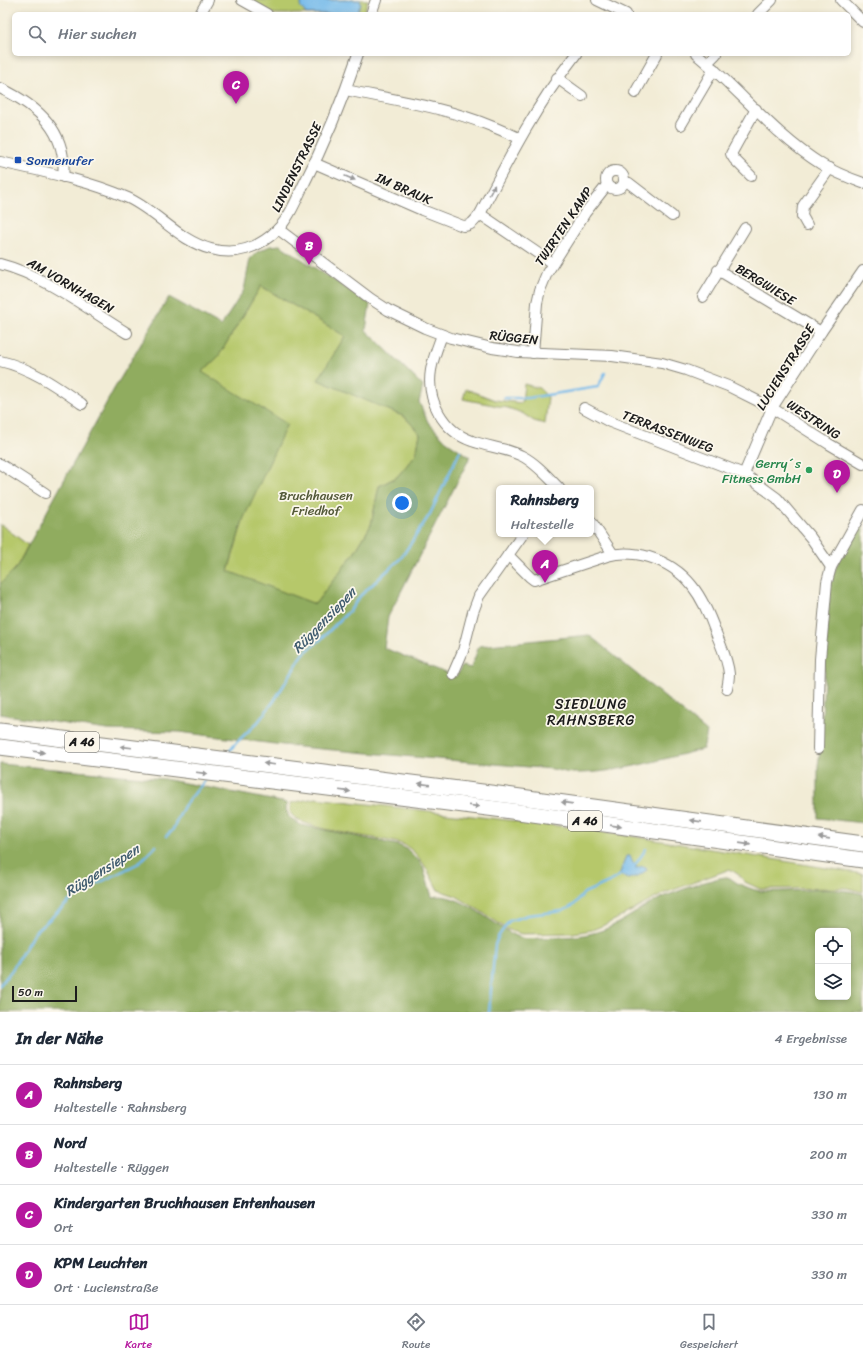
<!DOCTYPE html>
<html lang="de">
<head>
<meta charset="utf-8">
<style>
	body { margin:0; font-family:Sriracha,sans-serif; background:#f2f2f3; color:#1f2937 }
	.controls { position:absolute; right:12px; bottom:12px; display:grid; overflow:hidden; border-radius:6px; box-shadow:0 2px 6px #0003 }
	.controls button { width:36px; height:36px; display:grid; place-items:center; padding:0; border:0; border-bottom:1px solid #e0e1e3; background:#fff; color:#1f2937; font:20px sans-serif }
	.scale { position:absolute; left:12px; bottom:10px; width:65px; box-sizing:border-box; padding-left:4px; border:2px solid #1c1c1c; border-top:0; font-size:11px; line-height:14px; white-space:nowrap; color:#1c1c1c; -webkit-text-stroke:3px #fbf7ec; paint-order:stroke }
	.you { position:absolute; left:402px; top:503px; width:14px; height:14px; margin:-10px; border:3px solid #fff; border-radius:50%; background:#1a73e8; box-shadow:0 0 0 6px #1a73e833 }
	.badge { display:grid; place-items:center; width:26px; height:26px; border-radius:50%; background:#b5179e; color:#fff; font-size:13px; font-weight:700 }
	.pin { position:absolute; translate:-50% -33px; filter:drop-shadow(0 1px 2px #0008) }
	.pin::after { content:''; position:absolute; top:21px; width:14px; height:12px; background:inherit; clip-path:polygon(0 0,100% 0,50% 100%) }
	.popup { position:absolute; left:496px; top:485px; width:98px; height:52px; box-sizing:border-box; display:grid; place-content:center; border-radius:6px; background:#fff; filter:drop-shadow(0 1px 3px #0005); font-size:13px; white-space:nowrap; color:#747a83 }
	.popup b { font-size:15px; color:#1f2937 }
	.popup::after { content:''; position:absolute; left:50%; top:100%; margin-left:-8px; border:8px solid transparent; border-top-color:#fff }
	.list { margin:0; padding:0; list-style:none }
	h2 { display:flex; justify-content:space-between; align-items:center; height:52px; margin:0; padding:0 16px; font-size:17px }
	h2 small { font-size:13px; font-weight:400; color:#747a83 }
	.list li { display:grid; grid-template-columns:26px 1fr auto; gap:12px; align-items:center; box-sizing:border-box; height:60px; padding:0 16px; border-top:1px solid #e0e1e3 }
	.list b { display:block; font-size:15px; white-space:nowrap }
	.list p { margin:0; font-size:13px; white-space:nowrap; color:#747a83 }
	.list em { font-size:13px; font-style:normal; color:#747a83 }
	.icon { flex:none; width:22px; height:22px; fill:none; stroke:currentColor; stroke-width:2; stroke-linecap:round; stroke-linejoin:round }
	.map { position:relative; flex:none; width:863px; height:1012px; overflow:hidden }
	.search { position:absolute; background:#fff; box-shadow:0 2px 6px #0003; left:12px; right:12px; top:12px; height:44px; display:flex; align-items:center; gap:10px; box-sizing:border-box; padding:0 14px; border-radius:6px; color:#747a83; font-size:15px }
	.sheet { height:292px; background:#fff }
	nav { display:flex; justify-content:space-around; align-items:center; box-sizing:border-box; height:56px; border-top:1px solid #e0e1e3; background:#fff; font-size:11px; color:#747a83 }
	nav a { display:grid; justify-items:center; gap:2px }
	nav .on { color:#b5179e }
	.map>svg:first-child { display:block }
	.green { fill:#b6c86b; stroke:#697244 }
	.forest { fill:#90ac5f; stroke:#56643e; fill-rule:evenodd }
	.water { fill:#73b9ea; stroke:#486a83 }
	.lines { fill:none; stroke-linecap:round; stroke-linejoin:round }
	.stream { stroke:#73b9ea; stroke-width:2.5 }
	.minor-casing { stroke:#878479; stroke-width:12 }
	.highway-casing { stroke:#878479; stroke-width:17 }
	.minor { stroke:#fff; stroke-width:10 }
	.highway { stroke:#fff; stroke-width:15 }
	.oneway { fill:#999 }
	.transit-dot { fill:#1a4fb4; stroke:#fbf7ec; stroke-width:1.5 }
	.leisure-dot { fill:#2e9e5b; stroke:#fbf7ec; stroke-width:1.5 }
	.labels { text-anchor:middle; stroke-width:3.5; stroke-linejoin:round; paint-order:stroke }
	.shield { fill:#fbf7ec; stroke:#5f5e5a; stroke-width:1 }
	.shield-label { font-size:12px; font-weight:bold; fill:#1c1c1c }
	.transit-label { font-size:13px; fill:#164399; stroke:#fbf7ec; text-anchor:start }
	.street-label { font-size:13px; fill:#1c1c1c; stroke:#fbf7ec }
	.leisure-label { font-size:13px; fill:#27864d; stroke:#fbf7ec; text-anchor:end }
	.park-label { font-size:13px; fill:#525838; stroke:#fbf7ec }
	.water-label { font-size:14px; font-style:italic; fill:#3f5b6e; stroke:#fbf7ec }
	.neighbourhood-label { font-size:14px; letter-spacing:1px; fill:#1c1c1c; stroke:#fbf7ec }
</style>
</head>
<body>
<div class="map">
<svg width="863" height="1012" viewBox="0 0 863 1012">
	<rect width="100%" height="100%" fill="#fbf7ec"/>
	<filter id="ink" filterUnits="userSpaceOnUse"><feTurbulence type="fractalNoise" baseFrequency=".025" numOctaves="2"/><feDisplacementMap in="SourceGraphic" scale="8" xChannelSelector="R" yChannelSelector="G"/><feConvolveMatrix kernelMatrix="1 2 1 2 8 2 1 2 1" color-interpolation-filters="sRGB"/></filter>
	<filter id="wash" filterUnits="userSpaceOnUse"><feTurbulence type="fractalNoise" baseFrequency=".012" numOctaves="4" result="noise"/><feDisplacementMap in="SourceGraphic" scale="16" xChannelSelector="R" yChannelSelector="G"/><feGaussianBlur stdDeviation="0.9" result="paint"/><feColorMatrix in="noise" values="0 0 0 0 0 0 0 0 0 0 0 0 0 0 0 0 0 1.4 0 .05"/><feComposite in="paint" operator="in"/></filter>
	<g filter="url(#wash)">
		<rect width="100%" height="100%" fill="#f2ecd6"/>
		<g class="green">
			<path d="M 248,0 L 368,0 L 364,14 L 269,14 Z"/>
			<path d="M 261,286 L 345,336 L 319,380 L 405,417 L 420,434 L 416,454 L 397,477 L 379,486 L 371,525 L 355,552 L 315,604 L 228,572 L 243,520 L 202,372 L 218,357 Z"/>
			<path d="M 524,384 L 539,388 L 548,397 L 545,424 L 534,421 L 522,413 L 508,408 L 463,399 L 466,389 L 495,400 L 522,403 Z"/>
			<path d="M 0,524 L 28,545 L 16,568 L 0,584 Z"/>
			<path d="M 315,798 L 594,830 L 863,874 L 863,892 L 847,888 L 760,889 L 745,882 L 739,875 L 730,869 L 665,893 L 617,919 L 602,926 L 592,930 L 573,933 L 521,934 L 507,929 L 482,912 L 456,896 L 438,890 C 430,875 423,859 409,848 C 403,843 393,842 385,840 C 365,836 307,829 294,817 C 289,814 290,808 291,803 Z"/>
		</g>
		<g class="forest">
			<path d="M 280,245 L 370,304 L 366,330 L 423,386 L 419,402 L 428,422 L 446,441 L 470,457 L 388,617 L 384,648 L 456,677 L 462,666 L 471,668 L 479,646 L 589,635 L 707,732 L 703,749 C 663,759 614,774 573,773 C 566,773 559,770 552,769 L 299,747 L 179,732 L 107,730 L 0,714 L 0,584 L 16,568 L 114,389 L 169,297 L 221,326 L 244,290 L 250,259 L 257,252 L 270,246 ZM 261,286 L 345,336 L 318,380 L 405,417 L 420,434 L 416,454 L 397,477 L 379,486 L 371,525 L 355,552 L 315,604 L 228,571 L 243,520 L 287,424 L 202,372 L 218,357 Z"/>
			<path d="M 863,520 L 863,823 L 818,818 L 818,766 L 820,750 L 830,582 L 839,560 Z"/>
			<path d="M 0,764 L 164,779 L 287,803 L 286,809 L 289,817 L 301,825 L 398,845 L 407,849 L 420,862 L 423,867 L 432,897 C 460,890 495,928 521,938 C 528,940 549,937 557,937 C 574,937 592,935 608,928 C 628,919 646,904 666,896 C 678,891 716,877 727,877 C 731,878 734,881 737,883 C 744,886 753,890 760,891 C 795,893 829,885 863,894 L 863,1012 L 0,1012 ZM 818,931 L 848,931 L 848,997 L 818,997 Z"/>
		</g>
		<g class="water">
			<path d="M 303,0 L 360,0 L 361,4 L 356,14 L 306,14 L 300,6 Z"/>
			<path d="M 626,856 L 630,856 L 633,863 L 636,865 L 636,868 L 643,866 L 646,867 L 647,870 L 638,876 L 628,879 L 620,875 L 620,873 Z"/>
		</g>
		<g class="lines">
			<g class="stream">
				<path d="M 504,398 L 528,398 L 598,387 L 605,373"/>
				<path d="M 227,754 L 237,742 L 258,722 L 274,701 L 303,654 L 320,640 L 351,609 L 360,596 L 401,558 L 430,514 L 460,451"/>
				<path d="M 166,836 L 172,831 L 184,806 L 207,778"/>
				<path d="M 635,865 L 646,849"/>
				<path d="M 0,985 L 12,970 L 34,933 L 79,893 L 139,863 L 156,846"/>
				<path d="M 489,1012 L 495,945 L 498,937 L 509,921 L 528,915 L 563,911 L 574,905 L 584,893 L 609,882 L 622,874"/>
			</g>
		</g>
	</g>
	<g filter="url(#ink)">
		<g class="lines">
			<g class="minor-casing">
				<g id="minor">
					<path d="M 242,0 L 267,14"/>
					<path d="M 597,0 L 626,14"/>
					<path d="M 841,0 L 863,22"/>
					<path d="M 200,14 L 208,0"/>
					<path d="M 371,14 L 376,0"/>
					<path d="M 758,14 L 772,0"/>
					<path d="M 696,54 C 739,89 774,135 821,164 C 834,172 849,178 863,183"/>
					<path d="M 707,63 L 716,54"/>
					<path d="M 557,78 L 582,96"/>
					<path d="M 0,88 C 38,106 68,132 63,177"/>
					<path d="M 346,90 C 394,100 445,107 491,126 C 501,130 510,134 519,138"/>
					<path d="M 635,93 L 657,54"/>
					<path d="M 681,125 L 714,69"/>
					<path d="M 0,162 C 41,171 90,181 128,198 C 158,212 179,241 211,249 C 235,256 259,248 277,230 C 289,218 296,201 303,186 C 325,143 343,99 358,54"/>
					<path d="M 314,163 L 422,210 L 463,226 C 472,226 475,220 480,214 C 509,158 537,104 576,54"/>
					<circle cx="615" cy="180" r="9"/>
					<path d="M 751,176 L 734,159 L 731,154 L 756,109"/>
					<path d="M 624,182 L 629,183 L 672,216"/>
					<path d="M 480,214 L 552,263"/>
					<path d="M 807,225 L 802,216 L 803,206 L 830,168"/>
					<path d="M 278,229 L 371,299 L 388,310 L 425,328 L 451,338 L 492,348 L 518,352 L 612,356 L 662,363 L 686,370 L 728,386 L 772,408 L 829,444 L 863,464"/>
					<path d="M 0,264 C 46,276 87,309 127,333"/>
					<path d="M 718,270 L 821,332"/>
					<path d="M 703,297 L 745,228"/>
					<path d="M 442,335 C 438,346 433,358 431,370 C 426,400 443,431 472,441 C 488,447 506,448 522,456 C 536,463 548,477 559,488"/>
					<path d="M 533,353 L 537,303 L 540,290 L 547,273 L 585,213 L 607,185"/>
					<path d="M 0,361 C 31,368 56,386 82,404"/>
					<path d="M 584,408 L 610,422 L 744,474 L 777,498 L 811,538 L 831,567 L 863,510"/>
					<path d="M 0,464 L 45,493"/>
					<path d="M 744,474 L 772,408 L 821,332 L 863,271"/>
					<path d="M 591,521 L 613,554"/>
					<path d="M 508,555 L 530,577 L 534,580 L 607,556 C 621,552 635,553 649,557 C 688,569 703,597 716,633 C 721,646 728,660 729,674 C 729,679 728,684 727,689"/>
					<path d="M 453,674 L 463,651 L 473,612 L 479,596 L 523,534"/>
					<path d="M 818,749 L 820,659 L 827,582 L 831,567"/>
				</g>
			</g>
			<g class="highway-casing">
				<g id="highway">
					<path d="M 0,731 L 506,795 L 863,844"/>
					<path d="M 0,747 L 504,810 L 863,860"/>
				</g>
			</g>
			<use href="#minor" class="minor"/>
			<use href="#highway" class="highway"/>
		</g>
		<defs><path id="oneway-solid" d="M-6-.8H1V-3.2L6.5 0L1 3.2V.8H-6Z"/></defs>
		<g class="oneway">
			<use href="#oneway-solid" transform="translate(350 178) rotate(23)"/>
			<use href="#oneway-solid" transform="translate(492 190) rotate(-62)"/>
			<use href="#oneway-solid" transform="translate(126 747) rotate(-173)"/>
			<use href="#oneway-solid" transform="translate(39 752) rotate(7)"/>
			<use href="#oneway-solid" transform="translate(269 764) rotate(-173)"/>
			<use href="#oneway-solid" transform="translate(202 773) rotate(7)"/>
			<use href="#oneway-solid" transform="translate(424 784) rotate(-173)"/>
			<use href="#oneway-solid" transform="translate(345 791) rotate(7)"/>
			<use href="#oneway-solid" transform="translate(567 803) rotate(-172)"/>
			<use href="#oneway-solid" transform="translate(474 806) rotate(7)"/>
			<use href="#oneway-solid" transform="translate(696 821) rotate(-172)"/>
			<use href="#oneway-solid" transform="translate(616 826) rotate(8)"/>
			<use href="#oneway-solid" transform="translate(824 838) rotate(-172)"/>
			<use href="#oneway-solid" transform="translate(745 844) rotate(8)"/>
		</g>
	</g>
	<rect class="transit-dot" x="14" y="156" width="8" height="8" rx="2"/>
	<circle class="leisure-dot" cx="809" cy="470" r="4"/>
	<g class="labels">
		<g class="shield">
			<rect x="65" y="732" width="34" height="20" rx="3"/>
			<rect x="568" y="811" width="34" height="20" rx="3"/>
		</g>
		<g class="shield-label">
			<text x="82" y="746">A 46</text>
			<text x="585" y="825">A 46</text>
		</g>
		<g class="transit-label">
			<text x="26" y="165">Sonnenufer</text>
		</g>
		<g class="street-label">
			<text transform="translate(296 167) rotate(-64)" y="5">LINDENSTRASSE</text>
			<text transform="translate(404 188) rotate(24)" y="5">IM BRAUK</text>
			<text transform="translate(563 226) rotate(-56)" y="5">TWIRTEN KAMP</text>
			<text transform="translate(766 284) rotate(31)" y="5">BERGWIESE</text>
			<text transform="translate(71 285) rotate(30)" y="5">AM VORNHAGEN</text>
			<text transform="translate(514 337) rotate(6)" y="5">RÜGGEN</text>
			<text transform="translate(785 367) rotate(-58)" y="5">LUCIENSTRASSE</text>
			<text transform="translate(814 419) rotate(33)" y="5">WESTRING</text>
			<text transform="translate(668 431) rotate(21)" y="5">TERRASSENWEG</text>
		</g>
		<g class="leisure-label">
			<text x="801" y="468">Gerry´s<tspan x="801" dy="15">Fitness GmbH</tspan></text>
		</g>
		<g class="park-label">
			<text x="316" y="500">Bruchhausen<tspan x="316" dy="15">Friedhof</tspan></text>
		</g>
		<g class="water-label">
			<text transform="translate(324 620) rotate(-46)" y="5">Rüggensiepen</text>
			<text transform="translate(102 870) rotate(-32)" y="5">Rüggensiepen</text>
		</g>
		<g class="neighbourhood-label">
			<text x="591" y="709">SIEDLUNG<tspan x="591" dy="16">RAHNSBERG</tspan></text>
		</g>
	</g>
</svg>
<div class="controls">
<button><svg class="icon" aria-label="locate" viewBox="0 0 24 24"><circle cx="12" cy="12" r="6"/><path d="M12 2v4M12 18v4M2 12h4M18 12h4"/></svg></button>
<button><svg class="icon" aria-label="layers" viewBox="0 0 24 24"><path d="M12 4l9 5-9 5-9-5zM3 14l9 5 9-5"/></svg></button>
</div>
<div class="scale">50 m</div>
<div class="you"></div>
<div class="pin badge" style="left:545px;top:583px">A</div>
<div class="popup"><b>Rahnsberg</b>Haltestelle</div>
<div class="pin badge" style="left:309px;top:265px">B</div>
<div class="pin badge" style="left:236px;top:104px">C</div>
<div class="pin badge" style="left:837px;top:493px">D</div>
<div class="search"><svg class="icon" aria-label="search" viewBox="0 0 24 24"><circle cx="10" cy="10" r="6"/><path d="M15 15l6 6"/></svg>Hier suchen</div>
</div>
<section class="sheet">
<h2>In der Nähe<small>4 Ergebnisse</small></h2>
<ul class="list">
<li><span class="badge">A</span><div><b>Rahnsberg</b><p>Haltestelle · Rahnsberg</p></div><em>130 m</em></li>
<li><span class="badge">B</span><div><b>Nord</b><p>Haltestelle · Rüggen</p></div><em>200 m</em></li>
<li><span class="badge">C</span><div><b>Kindergarten Bruchhausen Entenhausen</b><p>Ort</p></div><em>330 m</em></li>
<li><span class="badge">D</span><div><b>KPM Leuchten</b><p>Ort · Lucienstraße</p></div><em>330 m</em></li>
</ul>
</section>
<nav>
<a class="on"><svg class="icon" aria-label="map" viewBox="0 0 24 24"><path d="M3 6l6-2 6 2 6-2v14l-6 2-6-2-6 2zM9 4v14M15 6v14"/></svg>Karte</a>
<a><svg class="icon" aria-label="directions" viewBox="0 0 24 24"><path d="M12 3l9 9-9 9-9-9zM9 14v-3h6M13 9l2 2-2 2"/></svg>Route</a>
<a><svg class="icon" aria-label="saved" viewBox="0 0 24 24"><path d="M7 4h10v16l-5-4-5 4z"/></svg>Gespeichert</a>
</nav>
</body>
</html>
